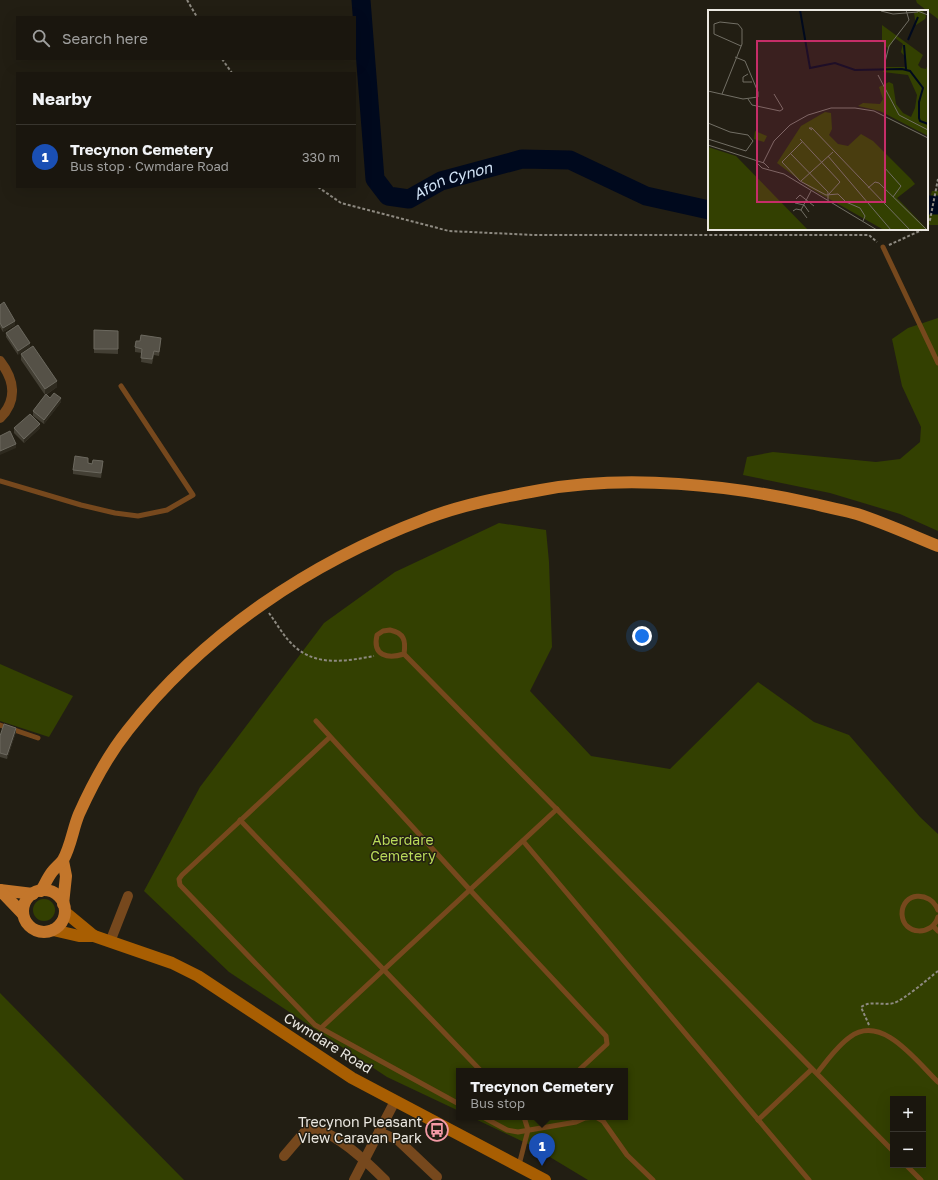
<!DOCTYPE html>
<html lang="en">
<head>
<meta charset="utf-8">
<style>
	body { margin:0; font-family:"Golos Text",sans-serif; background:#231f17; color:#f1f3f6 }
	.controls { position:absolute; right:12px; bottom:12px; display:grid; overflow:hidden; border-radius:0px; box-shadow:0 4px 16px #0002 }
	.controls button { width:36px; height:36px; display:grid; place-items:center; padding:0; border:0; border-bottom:1px solid #38352e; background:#1a160e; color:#f1f3f6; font:20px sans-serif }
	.you { position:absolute; left:642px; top:636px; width:14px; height:14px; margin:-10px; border:3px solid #fff; border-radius:50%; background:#1a73e8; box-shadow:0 0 0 6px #1a73e833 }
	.badge { display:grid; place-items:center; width:26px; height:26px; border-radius:50%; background:#0b8043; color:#fff; font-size:13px; font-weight:700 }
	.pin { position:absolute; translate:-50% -33px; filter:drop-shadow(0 1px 2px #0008) }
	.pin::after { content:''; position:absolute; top:21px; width:14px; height:12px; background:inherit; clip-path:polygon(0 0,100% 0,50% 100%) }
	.popup { position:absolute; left:456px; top:1068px; width:172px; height:52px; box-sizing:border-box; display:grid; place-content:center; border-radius:0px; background:#1a160e; filter:drop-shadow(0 1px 3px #0005); font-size:13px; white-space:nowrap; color:#9f9f9e }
	.popup b { font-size:15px; color:#f1f3f6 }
	.popup::after { content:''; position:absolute; left:50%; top:100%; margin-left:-8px; border:8px solid transparent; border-top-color:#1a160e }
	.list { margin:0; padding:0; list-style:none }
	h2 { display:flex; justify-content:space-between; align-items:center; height:52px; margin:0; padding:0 16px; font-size:17px }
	h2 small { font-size:13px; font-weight:400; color:#9f9f9e }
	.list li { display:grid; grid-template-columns:26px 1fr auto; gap:12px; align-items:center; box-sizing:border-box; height:64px; padding:0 16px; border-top:1px solid #38352e }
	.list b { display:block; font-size:15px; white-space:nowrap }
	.list p { margin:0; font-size:13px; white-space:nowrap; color:#9f9f9e }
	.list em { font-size:13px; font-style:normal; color:#9f9f9e }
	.icon { flex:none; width:22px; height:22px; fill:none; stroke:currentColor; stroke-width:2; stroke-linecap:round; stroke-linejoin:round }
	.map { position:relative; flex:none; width:938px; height:1180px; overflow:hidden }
	.search { position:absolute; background:#1a160e; box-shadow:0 4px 16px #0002; left:16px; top:16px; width:340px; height:44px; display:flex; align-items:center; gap:10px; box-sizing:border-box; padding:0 14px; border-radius:0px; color:#9f9f9e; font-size:15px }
	.panel { position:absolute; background:#1a160e; box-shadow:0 4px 16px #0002; left:16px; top:72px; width:340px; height:116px; border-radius:0px }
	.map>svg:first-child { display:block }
	.green { fill:#334001; fill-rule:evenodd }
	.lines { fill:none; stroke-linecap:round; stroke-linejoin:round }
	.river { stroke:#00091d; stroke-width:19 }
	.path { stroke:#8e8a81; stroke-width:2; stroke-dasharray:3 2; stroke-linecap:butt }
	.lane { stroke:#76481d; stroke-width:5 }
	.street { stroke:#76481d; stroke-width:10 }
	.secondary { stroke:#a85e02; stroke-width:12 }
	.primary { stroke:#c3762b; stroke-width:12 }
	.wall { fill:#433f34 }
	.shaded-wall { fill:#2e2a1f }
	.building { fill:#555147; stroke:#6c695f }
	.labels { text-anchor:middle; stroke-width:3; stroke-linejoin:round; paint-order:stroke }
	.park-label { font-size:14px; fill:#b9da59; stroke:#221e13 }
	.street-label { font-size:14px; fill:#ebe8e1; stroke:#221e13 }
	.poi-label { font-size:14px; fill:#ebe8e1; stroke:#221e13; text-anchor:end }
	.water-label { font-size:15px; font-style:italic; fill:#d0e2f5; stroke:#221e13 }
	.inset-river { fill:none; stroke:#00091d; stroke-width:2 }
	.inset-road { fill:none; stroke:#726f65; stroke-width:1 }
	.view { fill:#c62d68; fill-opacity:0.15; stroke:#c62d68; stroke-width:2 }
	.inset-edge { fill:none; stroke:#ebe8e1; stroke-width:2 }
</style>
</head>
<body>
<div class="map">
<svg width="938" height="1180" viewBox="0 0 938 1180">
	<rect width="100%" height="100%" fill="#221e13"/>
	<g class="green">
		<path d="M 916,0 L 938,0 L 938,19 L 917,3 Z"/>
		<path d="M 932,191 L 938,191 L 938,225 L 927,225 L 927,207 Z"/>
		<path d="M 938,318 L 938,531 L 900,514 L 830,493 L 743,475 L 747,457 L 773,452 L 876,462 L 900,459 L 920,442 L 921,427 L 902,386 L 892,339 L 908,328 Z"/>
		<path d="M 499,523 L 546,530 L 549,562 L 552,647 L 530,691 L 591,756 L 670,769 L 758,682 L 814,722 L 849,735 L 920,817 L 938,834 L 938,1180 L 588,1180 L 530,1145 L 471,1117 L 625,1117 L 625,1071 L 459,1071 L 459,1111 L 387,1077 L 229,972 L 144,891 L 200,787 L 324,623 L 395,572 ZM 893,1099 L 923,1099 L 923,1165 L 893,1165 Z"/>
		<path d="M 0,664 L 73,696 L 49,737 L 0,721 Z"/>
		<circle cx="44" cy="910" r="11"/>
		<path d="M 0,993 L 184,1180 L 0,1180 Z"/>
	</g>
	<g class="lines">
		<g class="river">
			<path id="s1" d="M 361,0 L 375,179 L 388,196 L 409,199 L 441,181 L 522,159 L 570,160 L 646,196 L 709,210"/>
			<path d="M 927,205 L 938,205"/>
		</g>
		<g class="path">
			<path d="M 187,0 L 197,17"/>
			<path d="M 222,59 L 232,73"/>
			<path d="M 318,187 L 341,203 L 449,231 L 534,235 L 869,235 L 877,242"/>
			<path d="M 927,225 L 930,220 L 938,179"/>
			<path d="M 889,245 L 924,229"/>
			<path d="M 269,613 C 277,624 284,637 294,646 C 317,667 346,661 374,656"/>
			<path d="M 869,1025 L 861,1007 C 871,1000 882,1006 894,1003 C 904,1000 929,978 938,971"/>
		</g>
		<g class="lane">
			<path d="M 883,247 L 938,363"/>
			<path d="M 0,481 L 81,505 L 115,513 L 138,516 L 167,510 L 193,495 L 121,386"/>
			<path d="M 390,630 C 404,633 406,640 404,654 C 388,659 372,656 377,635 L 383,631 Z"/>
			<path d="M 404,654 L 893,1151"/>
			<path d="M 316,721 L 470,890 L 606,1036 L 607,1044 L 578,1071"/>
			<path d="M 0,725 L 38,738"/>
			<path d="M 330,737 L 182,875 L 179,879 L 180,885 L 315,1025 L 459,1104"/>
			<path d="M 240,820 L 481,1071"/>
			<path d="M 523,841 L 809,1180"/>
			<path d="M 938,910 C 930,890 902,892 902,914 C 903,936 933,936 938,917"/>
			<path d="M 933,926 L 938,931"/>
			<path d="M 321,1028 L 557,809"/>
			<path d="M 817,1073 C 827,1061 837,1046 850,1037 C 882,1013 917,1062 938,1082"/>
			<path d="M 483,1117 L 507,1130 L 518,1132 L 576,1122 L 585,1118 L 596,1117 L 603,1121 L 627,1155 L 653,1180"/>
			<path d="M 758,1120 L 812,1069"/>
			<path d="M 519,1165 L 528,1130 L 524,1117"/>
			<path d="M 906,1165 L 921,1180"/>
		</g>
		<g class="street">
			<path d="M 0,361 C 14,379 18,400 0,418"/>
			<path d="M 110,942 L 128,896"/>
			<path d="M 379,1132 L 398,1140 L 437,1177"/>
			<path d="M 284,1156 L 307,1129 C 331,1126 369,1164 385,1180"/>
			<path d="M 354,1180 L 395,1101"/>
		</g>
		<g class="secondary">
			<path d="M 65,912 L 94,936"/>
			<path d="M 53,930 L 79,936 L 94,936 L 172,963 L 198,976 L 352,1078 L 545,1180"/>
		</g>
		<g class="primary">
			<path d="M 63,861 L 66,876 L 63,904"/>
			<path d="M 0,890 L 33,894"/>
			<path d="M 0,890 L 23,914"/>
			<circle cx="44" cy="911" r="21"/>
			<path d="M 41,891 C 45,884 48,877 52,872 C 55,868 60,864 63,860 C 71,846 73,828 79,814 C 92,785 108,755 128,730 C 204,633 311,562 425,519 C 461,505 502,497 541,490 C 627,474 730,485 815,504 C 829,508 844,510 857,514 C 885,523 911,535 938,546"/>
		</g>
	</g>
	<g class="wall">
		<path d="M 0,305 L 15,325 L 3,332 L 0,327 Z"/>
		<path d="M 18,325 L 18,355 L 6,337 L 6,333 Z"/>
		<path d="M 94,330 L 118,331 L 118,354 L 94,353 Z"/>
		<path d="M 140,341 L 161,342 L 159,356 L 154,355 L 152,364 L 141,362 L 142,353 L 135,352 L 135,347 Z"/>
		<path d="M 21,354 L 57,387 L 46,395 L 50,398 L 61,402 L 44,424 L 33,416 L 33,411 L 45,395 L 21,360 Z"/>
		<path d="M 14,428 L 40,428 L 24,443 L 14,433 Z"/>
		<path d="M 88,463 L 103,465 L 101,478 L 73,474 L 73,470 Z"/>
		<path d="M 16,732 L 7,759 L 0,757 L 0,736 Z"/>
	</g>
	<g class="shaded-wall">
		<path d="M 15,321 L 15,325 L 3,332 L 3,328 Z"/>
		<path d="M 161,338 L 161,342 L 159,356 L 159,352 Z"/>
		<path d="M 30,343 L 30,347 L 18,355 L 18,351 Z"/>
		<path d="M 57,381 L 57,387 L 45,395 L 45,389 Z"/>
		<path d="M 61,398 L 61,402 L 44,424 L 44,420 Z"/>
		<path d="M 40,424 L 40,428 L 24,443 L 24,439 Z"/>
		<path d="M 16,444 L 16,448 L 0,455 L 0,451 Z"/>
		<path d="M 16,728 L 16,732 L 7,759 L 7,755 Z"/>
	</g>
	<g class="building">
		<path d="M 4,302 L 15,321 L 3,328 L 0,323 L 0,305 Z"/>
		<path d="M 18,325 L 30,343 L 18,351 L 6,333 Z"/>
		<path d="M 94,330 L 118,331 L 118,349 L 94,349 Z"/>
		<path d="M 141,335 L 161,338 L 159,352 L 154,351 L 152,359 L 141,358 L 142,349 L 135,347 L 136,341 L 140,341 Z"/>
		<path d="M 33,346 L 57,381 L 45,389 L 21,354 Z"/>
		<path d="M 54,393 L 61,398 L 44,420 L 33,411 L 46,394 L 50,398 Z"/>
		<path d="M 30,414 L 40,424 L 24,439 L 14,428 Z"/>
		<path d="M 10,431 L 16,444 L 0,451 L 0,436 Z"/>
		<path d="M 75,456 L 88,458 L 88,463 L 92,464 L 93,460 L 103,461 L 101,473 L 73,470 Z"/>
		<path d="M 4,724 L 16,728 L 7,755 L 0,753 L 0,736 Z"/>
	</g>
	<defs>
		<g id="bus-ring" transform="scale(1.15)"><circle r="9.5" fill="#221e13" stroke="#f49aa6" stroke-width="1.5"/><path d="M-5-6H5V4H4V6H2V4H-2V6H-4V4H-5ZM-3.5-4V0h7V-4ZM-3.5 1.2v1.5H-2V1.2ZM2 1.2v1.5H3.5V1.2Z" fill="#f49aa6"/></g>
	</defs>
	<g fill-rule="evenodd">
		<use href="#bus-ring" x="437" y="1130"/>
	</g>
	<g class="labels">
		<g class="park-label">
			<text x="403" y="845">Aberdare<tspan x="403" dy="16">Cemetery</tspan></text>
		</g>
		<g class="street-label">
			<text transform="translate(328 1043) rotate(32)" y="5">Cwmdare Road</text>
		</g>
		<g class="poi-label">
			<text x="422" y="1127">Trecynon Pleasant<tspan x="422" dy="16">View Caravan Park</tspan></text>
		</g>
		<g class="water-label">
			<text dy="5" stroke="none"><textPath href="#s1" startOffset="270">Afon Cynon</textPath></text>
		</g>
	</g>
	<g transform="translate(708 10)">
		<rect width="220" height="220" fill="#221e13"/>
		<path d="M 208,0 L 214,0 L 218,6 L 217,9 L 208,15 L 206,3 L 209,3 ZM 174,15 L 215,45 L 210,55 L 213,58 L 218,59 L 220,54 L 220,126 L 172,101 L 150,96 L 155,93 L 172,94 L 175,89 L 171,77 L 181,72 L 185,74 L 188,94 L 195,103 L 203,107 L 207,98 L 209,85 L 200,65 L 175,62 L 176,57 L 197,57 L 198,48 L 193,42 L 195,34 L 187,28 L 180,39 L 174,31 ZM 117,102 L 123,103 L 124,119 L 121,125 L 130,134 L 140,136 L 153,124 L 165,131 L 203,169 L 207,174 L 189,188 L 220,220 L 176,220 L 102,178 L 69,153 L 93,116 ZM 47,121 L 59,126 L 56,132 L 46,129 ZM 0,137 L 28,146 L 100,220 L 0,220 Z" fill="#334001"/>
		<path class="inset-river" d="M 92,0 L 102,58 L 127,53 L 147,60 L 194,59 L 202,61 L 215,78 L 211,92 L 211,108 L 212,111 L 220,114M 200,30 L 210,7M 196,35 L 198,59"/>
		<path class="inset-road" d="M 207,0 L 220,5M 173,1 L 185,4 L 210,2M 177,52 L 181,36 L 201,10 L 198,0M 40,64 L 35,67 L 35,72 L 44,72M 170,65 L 191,105 L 220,120M 0,81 L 35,89 L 50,87 L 50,82 L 37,51 L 27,47M 14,84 L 34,34 L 34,19 L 30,14 L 12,12 L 6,14 L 6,24 L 33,36M 40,89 L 44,95 L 72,101 L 75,99 L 66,84M 0,113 L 22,122 L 40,125 L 45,131 L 38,141 L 0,129M 104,120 L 101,118 L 104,118 L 202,220M 92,129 L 132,172 L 121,184M 94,132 L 74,152 L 92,171 L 118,185 L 130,184 L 138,192 L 152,198 L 157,206 L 155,211M 0,135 L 56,153 L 61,158M 82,143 L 120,182 L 120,190M 120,146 L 183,220M 49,153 L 54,158 L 76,164 L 169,220M 55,153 L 66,131 L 82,115 L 100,105 L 123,98 L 147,98 L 166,101 L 220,128M 176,157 L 193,176 L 185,187M 93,171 L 125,142M 160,178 L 167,172 L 171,173 L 219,220M 88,189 L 92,185 L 106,196M 87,193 L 96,195 L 101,202M 93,200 L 103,181M 85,201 L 88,199 L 93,200 L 99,208"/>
		<path class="view" d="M 49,31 L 177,31 L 177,192 L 49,192 Z"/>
		<rect width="220" height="220" class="inset-edge"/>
	</g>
</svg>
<div class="controls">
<button>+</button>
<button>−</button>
</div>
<div class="you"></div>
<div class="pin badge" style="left:542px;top:1166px;background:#1a4fb4">1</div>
<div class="popup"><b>Trecynon Cemetery</b>Bus stop</div>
<div class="search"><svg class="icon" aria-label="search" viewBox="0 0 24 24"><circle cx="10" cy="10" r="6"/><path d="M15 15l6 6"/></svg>Search here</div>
<section class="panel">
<h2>Nearby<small></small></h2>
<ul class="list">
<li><span class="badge" style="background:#1a4fb4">1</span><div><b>Trecynon Cemetery</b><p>Bus stop · Cwmdare Road</p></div><em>330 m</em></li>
</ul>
</section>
</div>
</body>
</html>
